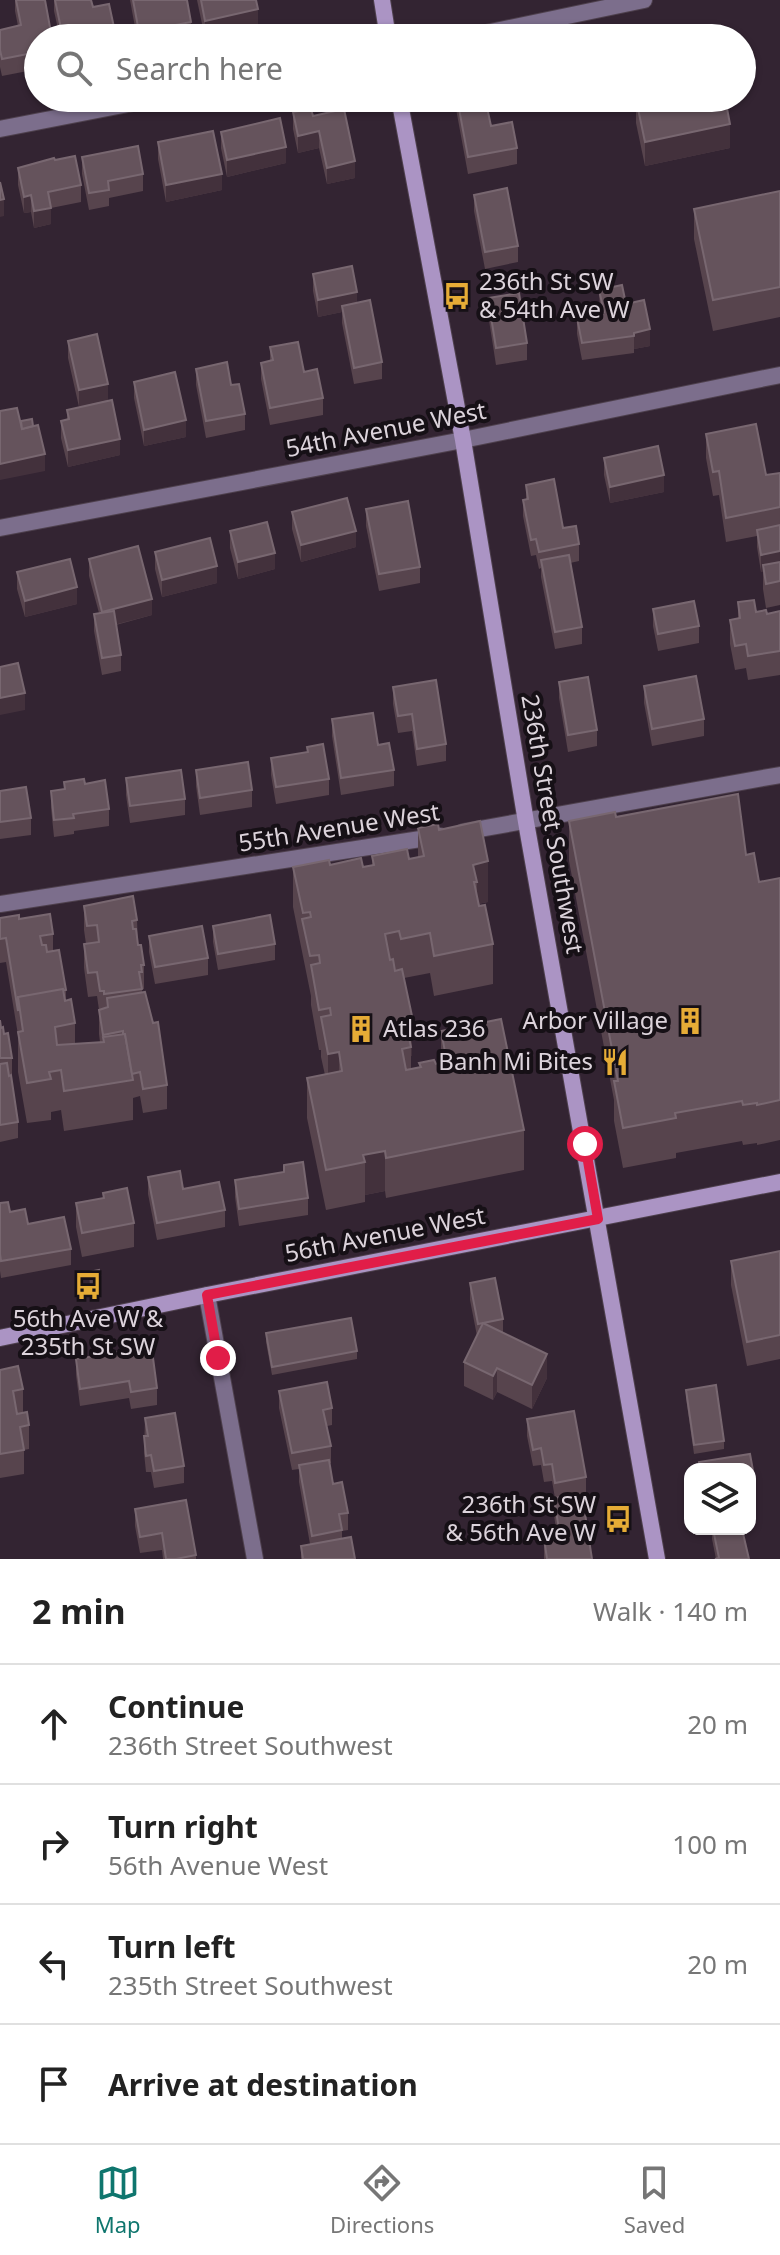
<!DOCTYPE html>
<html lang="en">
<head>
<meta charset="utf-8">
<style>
	body { margin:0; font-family:"Noto Sans",sans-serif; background:#f2f2f2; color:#222 }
	.controls { position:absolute; right:24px; bottom:24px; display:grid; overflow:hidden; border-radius:16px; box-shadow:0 2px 6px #0004 }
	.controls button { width:72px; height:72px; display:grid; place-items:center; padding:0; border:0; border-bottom:2px solid #e0e0e0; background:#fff; color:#222; font:40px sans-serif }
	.stop { position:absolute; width:24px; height:24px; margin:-18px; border:6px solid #e11d48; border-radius:50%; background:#fff }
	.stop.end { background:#e11d48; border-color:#fff; box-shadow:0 2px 8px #0008 }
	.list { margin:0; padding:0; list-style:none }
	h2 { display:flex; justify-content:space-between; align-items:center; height:104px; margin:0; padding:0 32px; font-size:34px }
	h2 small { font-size:26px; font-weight:400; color:#767676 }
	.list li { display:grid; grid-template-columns:52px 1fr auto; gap:24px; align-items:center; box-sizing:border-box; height:120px; padding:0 32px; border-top:2px solid #e0e0e0 }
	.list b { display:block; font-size:30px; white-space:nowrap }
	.list p { margin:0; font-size:26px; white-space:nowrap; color:#767676 }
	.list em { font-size:26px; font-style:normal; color:#767676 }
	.icon { flex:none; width:44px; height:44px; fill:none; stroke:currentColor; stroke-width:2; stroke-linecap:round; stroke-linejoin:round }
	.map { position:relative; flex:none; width:780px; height:1559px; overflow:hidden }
	.search { position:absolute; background:#fff; box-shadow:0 2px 6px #0004; left:24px; right:24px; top:24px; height:88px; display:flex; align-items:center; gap:20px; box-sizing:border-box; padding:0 28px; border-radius:44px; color:#767676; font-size:30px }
	.sheet { height:584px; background:#fff }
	nav { display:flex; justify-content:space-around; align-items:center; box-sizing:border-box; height:112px; border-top:2px solid #e0e0e0; background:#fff; font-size:22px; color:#767676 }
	nav a { display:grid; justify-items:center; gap:4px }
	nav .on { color:#0f766e }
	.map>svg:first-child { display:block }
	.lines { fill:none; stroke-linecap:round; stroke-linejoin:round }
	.minor-casing { stroke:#4e404d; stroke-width:18 }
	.secondary-casing { stroke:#4e404d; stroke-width:18 }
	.minor { stroke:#7c6e8c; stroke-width:16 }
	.secondary { stroke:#ab94c4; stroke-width:16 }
	.wall { fill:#57444d }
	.shaded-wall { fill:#43313c }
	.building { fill:#65535c; stroke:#786770; stroke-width:2 }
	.route { stroke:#e11d48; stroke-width:10 }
	.labels { text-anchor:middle; stroke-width:8; stroke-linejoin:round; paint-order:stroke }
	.poi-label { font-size:24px; fill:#dcd3db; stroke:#161016; text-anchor:end }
	.street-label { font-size:24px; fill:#dcd3db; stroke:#161016 }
</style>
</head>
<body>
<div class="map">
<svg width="780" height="1559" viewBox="0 0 780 1559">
	<rect width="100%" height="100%" fill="#332432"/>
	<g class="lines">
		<g class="minor-casing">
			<g id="minor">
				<path d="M 462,38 L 644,0"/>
				<path d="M 0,129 L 159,98"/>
				<path d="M 0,528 L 463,440 L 780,375"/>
				<path d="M 463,832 L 780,775"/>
				<path d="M 0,904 L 440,836"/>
				<path d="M 207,1295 L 255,1559"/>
			</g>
		</g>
		<g class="secondary-casing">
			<g id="secondary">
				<path d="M 382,0 L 388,38"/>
				<path d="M 399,98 L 463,440 L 526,822 L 657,1559"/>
				<path d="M 0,1338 L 207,1295 L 780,1182"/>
			</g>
		</g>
		<use href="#minor" class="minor"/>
		<use href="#secondary" class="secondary"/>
	</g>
	<g class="wall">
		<path d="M 15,0 L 45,0 L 38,38 L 38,69 L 2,76 L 0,67 L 0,30 L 18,26 L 15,11 Z"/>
		<path d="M 54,0 L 91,0 L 93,7 L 115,38 L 60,38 L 54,11 Z"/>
		<path d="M 130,0 L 187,0 L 191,22 L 191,38 L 137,38 Z"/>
		<path d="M 197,0 L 256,0 L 258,26 L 205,38 Z"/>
		<path d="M 454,98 L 485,98 L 491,126 L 517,148 L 517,164 L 468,174 Z"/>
		<path d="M 536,98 L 587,98 L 587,102 L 539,112 Z"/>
		<path d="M 636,99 L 730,148 L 645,166 L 636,123 Z"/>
		<path d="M 293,112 L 313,116 L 355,178 L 327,184 L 319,148 L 298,153 L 293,129 Z"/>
		<path d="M 221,132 L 286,163 L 227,177 L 221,148 Z"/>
		<path d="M 158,142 L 222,190 L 166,202 L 158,159 Z"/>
		<path d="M 82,157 L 143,174 L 143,191 L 109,198 L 109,206 L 89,210 L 82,174 Z"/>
		<path d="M 55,160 L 81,185 L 81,202 L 51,208 L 51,224 L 34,228 L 31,212 L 24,213 L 18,185 L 18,168 Z"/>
		<path d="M 780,191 L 780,317 L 713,331 L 694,239 L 694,209 Z"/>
		<path d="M 474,195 L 518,246 L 518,262 L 485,269 L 474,211 Z"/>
		<path d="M 313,274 L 357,303 L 382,362 L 382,379 L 354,384 L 342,323 L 342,312 L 318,317 L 313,291 Z"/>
		<path d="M 599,290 L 626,304 L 650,346 L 634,349 L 634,353 L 582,360 L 577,334 L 577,318 L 600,313 Z"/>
		<path d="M 488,298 L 527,343 L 527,360 L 496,365 L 488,314 Z"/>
		<path d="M 68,341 L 108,400 L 120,455 L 68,467 L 61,438 L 61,421 L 67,420 L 67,410 L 79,407 L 68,358 Z"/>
		<path d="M 270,347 L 304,372 L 323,398 L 323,415 L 270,425 L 261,379 L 261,363 L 270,361 Z"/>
		<path d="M 196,369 L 231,385 L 245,414 L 245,430 L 206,438 L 196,385 Z"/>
		<path d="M 134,382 L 186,437 L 144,446 L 134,398 Z"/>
		<path d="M 706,434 L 766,475 L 780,473 L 780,605 L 766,608 L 763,589 L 763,572 L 761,572 L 757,547 L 757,536 L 726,542 L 719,495 L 713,496 L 706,458 Z"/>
		<path d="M 604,458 L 664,492 L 610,503 L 604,475 Z"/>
		<path d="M 526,485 L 563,528 L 579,544 L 579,561 L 570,563 L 582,627 L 582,644 L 555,649 L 541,577 L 541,568 L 539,569 L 536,555 L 531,556 L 523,516 L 523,500 L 526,499 Z"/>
		<path d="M 366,509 L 420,567 L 420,583 L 379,591 L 366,526 Z"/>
		<path d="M 292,512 L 356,547 L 301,562 L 292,529 Z"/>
		<path d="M 230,531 L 275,569 L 238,579 L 230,548 Z"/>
		<path d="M 155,552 L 217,583 L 162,597 L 155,569 Z"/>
		<path d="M 89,559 L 152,615 L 116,625 L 121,655 L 121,671 L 102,675 L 94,631 L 94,614 L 99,613 L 89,576 Z"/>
		<path d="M 17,572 L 77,604 L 25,617 L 17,589 Z"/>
		<path d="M 738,602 L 756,612 L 767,614 L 780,611 L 780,675 L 748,680 L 746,668 L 735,670 L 730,644 L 730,620 L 738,618 Z"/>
		<path d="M 653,609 L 699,626 L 699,643 L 658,651 L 653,626 Z"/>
		<path d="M 559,682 L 597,730 L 597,746 L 568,752 L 559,698 Z"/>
		<path d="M 644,686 L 704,719 L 704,736 L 652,746 L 644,703 Z"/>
		<path d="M 393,687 L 446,744 L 446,761 L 417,766 L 412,731 L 398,733 L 393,704 Z"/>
		<path d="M 332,719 L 378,745 L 394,770 L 394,786 L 341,795 L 332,736 Z"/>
		<path d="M 307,747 L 329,779 L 329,795 L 276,804 L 271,775 L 271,758 L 307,752 Z"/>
		<path d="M 196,770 L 252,790 L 252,807 L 200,815 L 196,786 Z"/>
		<path d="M 126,778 L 185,799 L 185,815 L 130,823 L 126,795 Z"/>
		<path d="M 64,782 L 85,784 L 109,809 L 109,826 L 74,831 L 74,834 L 54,837 L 51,808 L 51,791 L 64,789 Z"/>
		<path d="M 0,791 L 31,818 L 31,835 L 0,839 Z"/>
		<path d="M 616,817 L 746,855 L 759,882 L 780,878 L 780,1140 L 757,1145 L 757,1143 L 743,1145 L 742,1141 L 676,1153 L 676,1158 L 623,1168 L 614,1121 L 614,1100 L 569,861 L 569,821 Z"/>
		<path d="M 480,821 L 488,902 L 478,904 L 493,944 L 493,984 L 434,996 L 430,973 L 404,978 L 412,1056 L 411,1056 L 411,1070 L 419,1068 L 419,1063 L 436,1064 L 441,1063 L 441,1031 L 524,1130 L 524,1170 L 386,1198 L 385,1191 L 365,1195 L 365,1202 L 326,1210 L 307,1118 L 307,1078 L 325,1075 L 321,1057 L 321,1050 L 319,1050 L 311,1005 L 311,996 L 293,907 L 293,867 L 330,865 L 363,867 L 372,866 L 372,856 L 409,859 L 418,857 L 418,828 L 439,830 Z"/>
		<path d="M 84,906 L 137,920 L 138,945 L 144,965 L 144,989 L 142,989 L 142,993 L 167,1085 L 167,1109 L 143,1113 L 140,1096 L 133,1098 L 133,1120 L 64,1131 L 61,1110 L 51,1112 L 51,1120 L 27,1123 L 18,1072 L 18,1035 L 6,962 L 0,963 L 0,918 L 19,919 L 53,934 L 53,951 L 66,990 L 66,1000 L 75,1023 L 75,1044 L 100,1042 L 99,1034 L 99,1010 L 97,996 L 88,997 L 84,968 L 84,944 L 86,944 L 84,930 Z"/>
		<path d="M 213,926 L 275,944 L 275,960 L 218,970 L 213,942 Z"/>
		<path d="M 149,936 L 208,958 L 208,975 L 155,984 L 149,952 Z"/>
		<path d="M 0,1020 L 1,1028 L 4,1034 L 12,1058 L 12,1074 L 8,1074 L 18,1122 L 18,1138 L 0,1142 Z"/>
		<path d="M 284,1165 L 308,1198 L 308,1215 L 239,1226 L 235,1197 L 235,1180 L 284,1172 Z"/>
		<path d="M 148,1177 L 183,1189 L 225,1210 L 225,1227 L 157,1240 L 148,1194 Z"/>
		<path d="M 103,1193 L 134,1223 L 134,1247 L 82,1257 L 76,1227 L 76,1203 L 103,1198 Z"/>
		<path d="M 0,1203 L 10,1212 L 28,1224 L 71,1249 L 71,1265 L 1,1278 L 0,1271 Z"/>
		<path d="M 780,1251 L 780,1359 L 747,1366 L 731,1285 L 731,1261 Z"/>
		<path d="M 89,1272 L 100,1275 L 100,1284 L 90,1286 Z"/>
		<path d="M 470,1283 L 503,1319 L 503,1333 L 547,1378 L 532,1409 L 497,1392 L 493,1400 L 464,1386 L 464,1362 L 477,1336 L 470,1300 Z"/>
		<path d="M 266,1333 L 357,1351 L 357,1359 L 272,1375 L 266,1342 Z"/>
		<path d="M 76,1359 L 157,1388 L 157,1405 L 131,1409 L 129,1398 L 80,1406 L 76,1375 Z"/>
		<path d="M 0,1370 L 23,1389 L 23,1413 L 29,1425 L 29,1449 L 24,1450 L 24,1474 L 0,1478 Z"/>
		<path d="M 686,1390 L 724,1441 L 724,1449 L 694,1454 L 686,1398 Z"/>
		<path d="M 279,1391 L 332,1408 L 332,1425 L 327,1426 L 331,1446 L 331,1463 L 329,1463 L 333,1484 L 348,1513 L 348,1530 L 342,1531 L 342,1538 L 355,1559 L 301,1559 L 301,1546 L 310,1544 L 299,1482 L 299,1469 L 292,1470 L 279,1408 Z"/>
		<path d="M 145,1418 L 184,1466 L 184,1483 L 154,1488 L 151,1472 L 146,1472 L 144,1453 Z"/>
		<path d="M 527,1419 L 586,1477 L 586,1494 L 582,1494 L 592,1559 L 544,1559 L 544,1538 L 557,1536 L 554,1515 L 555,1498 L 552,1481 L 544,1482 L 541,1465 L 533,1466 L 527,1436 Z"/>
		<path d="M 750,1454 L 754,1476 L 754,1493 L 750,1493 L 750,1469 L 699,1469 L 699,1462 Z"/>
		<path d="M 135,1509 L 196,1555 L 196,1559 L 163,1559 L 162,1550 L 140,1553 L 135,1526 Z"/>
		<path d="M 712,1529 L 742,1529 L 749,1559 L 716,1559 L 712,1539 Z"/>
	</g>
	<g class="shaded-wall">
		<path d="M 258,9 L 258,26 L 205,38 L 205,21 Z"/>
		<path d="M 115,32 L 115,38 L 89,38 Z"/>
		<path d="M 539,98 L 587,98 L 587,102 L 539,112 Z"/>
		<path d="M 730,124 L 730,148 L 645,166 L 645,142 Z"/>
		<path d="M 319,131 L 319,148 L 298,153 L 298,136 Z"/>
		<path d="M 286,147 L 286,163 L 227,177 L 227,160 Z"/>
		<path d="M 355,161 L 355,178 L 327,184 L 327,168 Z"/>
		<path d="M 222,174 L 222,190 L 166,202 L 166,185 Z"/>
		<path d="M 31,195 L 31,212 L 24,213 L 24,197 Z"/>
		<path d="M 4,199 L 4,216 L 0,217 L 0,200 Z"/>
		<path d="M 51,208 L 51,224 L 34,228 L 34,211 Z"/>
		<path d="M 357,292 L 357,309 L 342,306 L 342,312 L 318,317 L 318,300 Z"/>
		<path d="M 650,329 L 650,346 L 634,349 L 634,333 Z"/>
		<path d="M 108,384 L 108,400 L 79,407 L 79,390 Z"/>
		<path d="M 186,420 L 186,437 L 144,446 L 144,430 Z"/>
		<path d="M 120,439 L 120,455 L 68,467 L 68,450 Z"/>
		<path d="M 45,454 L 45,471 L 0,480 L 0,464 Z"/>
		<path d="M 664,475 L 664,492 L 610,503 L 610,487 Z"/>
		<path d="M 356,531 L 356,547 L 301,562 L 301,545 Z"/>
		<path d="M 780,551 L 780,568 L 763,565 L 763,572 L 761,572 L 761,555 Z"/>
		<path d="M 275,553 L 275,569 L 238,579 L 238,562 Z"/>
		<path d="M 217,566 L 217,583 L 162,597 L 162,580 Z"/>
		<path d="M 77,587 L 77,604 L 25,617 L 25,601 Z"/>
		<path d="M 152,599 L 152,615 L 102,628 L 102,612 Z"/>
		<path d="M 25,693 L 25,710 L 0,715 L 0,698 Z"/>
		<path d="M 488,861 L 488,902 L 477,904 L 477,882 L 473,865 Z"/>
		<path d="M 412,1016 L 412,1056 L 411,1056 L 411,1047 L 405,1017 Z"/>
		<path d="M 339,1052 L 339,1092 L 328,1094 L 328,1054 Z"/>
		<path d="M 385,1151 L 385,1191 L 365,1195 L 365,1162 L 363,1155 Z"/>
		<path d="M 547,1354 L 547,1378 L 532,1409 L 532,1385 Z"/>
		<path d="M 497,1368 L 497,1392 L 493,1400 L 493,1376 Z"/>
	</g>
	<g class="building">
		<path d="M 16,0 L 45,0 L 52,38 L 38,38 L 38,52 L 2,59 L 0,50 L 0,30 L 21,25 Z"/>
		<path d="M 55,0 L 91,0 L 93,7 L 109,4 L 115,32 L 89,38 L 63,38 Z"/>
		<path d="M 133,0 L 187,0 L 191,22 L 139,32 Z"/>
		<path d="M 201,0 L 256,0 L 258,9 L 205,21 Z"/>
		<path d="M 457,98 L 485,98 L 491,126 L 512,122 L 517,148 L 468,157 Z"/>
		<path d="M 642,98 L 725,98 L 730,124 L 645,142 L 636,99 Z"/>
		<path d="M 311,109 L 313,116 L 344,109 L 355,161 L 327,168 L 319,131 L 298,136 L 293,112 Z"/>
		<path d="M 280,118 L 286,147 L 227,160 L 221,132 Z"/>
		<path d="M 213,131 L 222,174 L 166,185 L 158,142 Z"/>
		<path d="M 138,146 L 143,174 L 108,181 L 109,190 L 89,193 L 82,157 Z"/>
		<path d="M 75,156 L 81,185 L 48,192 L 51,208 L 34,211 L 31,195 L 24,197 L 18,168 L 54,158 L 55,160 Z"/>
		<path d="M 0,182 L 4,199 L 0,200 Z"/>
		<path d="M 507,188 L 518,246 L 485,252 L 474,195 Z"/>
		<path d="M 780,191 L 780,287 L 713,300 L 694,209 Z"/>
		<path d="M 352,266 L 357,292 L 318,300 L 313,274 Z"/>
		<path d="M 622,285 L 626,304 L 644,300 L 650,329 L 634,333 L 634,336 L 582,343 L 577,318 L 604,312 L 599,290 Z"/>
		<path d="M 519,293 L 527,343 L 496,348 L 488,298 Z"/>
		<path d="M 370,300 L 382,362 L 354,368 L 342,306 Z"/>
		<path d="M 97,334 L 108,384 L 79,390 L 68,341 Z"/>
		<path d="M 298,342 L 304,372 L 317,369 L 323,398 L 270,408 L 261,363 L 273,360 L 270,347 Z"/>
		<path d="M 227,362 L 231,385 L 239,384 L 245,414 L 206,421 L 196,369 Z"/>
		<path d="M 175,372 L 186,420 L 144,430 L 134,382 Z"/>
		<path d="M 112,400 L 120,439 L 68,450 L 61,421 L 69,419 L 67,410 Z"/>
		<path d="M 17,408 L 22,429 L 38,425 L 45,454 L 0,464 L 0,411 Z"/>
		<path d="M 32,419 L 33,426 L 22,429 L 21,421 Z"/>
		<path d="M 756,424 L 766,475 L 780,473 L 780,507 L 726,518 L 719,471 L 713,472 L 706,434 Z"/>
		<path d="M 658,446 L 664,475 L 610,487 L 604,458 Z"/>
		<path d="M 554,479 L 563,528 L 576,526 L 579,544 L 539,552 L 536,539 L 531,540 L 523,500 L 528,499 L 526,485 Z"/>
		<path d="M 347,498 L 356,531 L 301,545 L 292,512 Z"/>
		<path d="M 408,501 L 420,567 L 379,574 L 366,509 Z"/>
		<path d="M 267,522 L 275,553 L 238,562 L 230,531 Z"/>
		<path d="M 780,525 L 780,551 L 761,555 L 757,530 Z"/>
		<path d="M 210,538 L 217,566 L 162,580 L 155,552 Z"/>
		<path d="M 138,546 L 152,599 L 102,612 L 89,559 Z"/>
		<path d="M 569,555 L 582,627 L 555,632 L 541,560 Z"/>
		<path d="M 70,559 L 77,587 L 25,601 L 17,572 Z"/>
		<path d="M 780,562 L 780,581 L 766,584 L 763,565 Z"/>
		<path d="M 754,600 L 756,612 L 766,610 L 767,614 L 780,611 L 780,651 L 748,656 L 746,644 L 735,646 L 730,620 L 740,618 L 738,602 Z"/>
		<path d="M 694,601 L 699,626 L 658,634 L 653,609 Z"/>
		<path d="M 114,611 L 121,655 L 102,658 L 94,614 Z"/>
		<path d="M 18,663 L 25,693 L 0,698 L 0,667 Z"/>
		<path d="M 696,676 L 704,719 L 652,729 L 644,686 Z"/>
		<path d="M 588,677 L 597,730 L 568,735 L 559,682 Z"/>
		<path d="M 436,680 L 446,744 L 417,749 L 412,714 L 398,716 L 393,687 Z"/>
		<path d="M 373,713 L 378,745 L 389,743 L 394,770 L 341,778 L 332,719 Z"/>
		<path d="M 323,744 L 329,779 L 276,787 L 271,758 L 308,752 L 307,747 Z"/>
		<path d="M 248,762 L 252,790 L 200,798 L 196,770 Z"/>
		<path d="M 181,770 L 185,799 L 130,806 L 126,778 Z"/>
		<path d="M 84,779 L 85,784 L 105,780 L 109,809 L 73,814 L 74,818 L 54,820 L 51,791 L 65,789 L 64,782 Z"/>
		<path d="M 26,787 L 31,818 L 0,822 L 0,791 Z"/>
		<path d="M 738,794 L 746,855 L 754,853 L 759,882 L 780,878 L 780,1100 L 757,1105 L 757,1103 L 743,1105 L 742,1101 L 675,1113 L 676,1118 L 623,1128 L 614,1081 L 618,1081 L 569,821 L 615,812 L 616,817 Z"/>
		<path d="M 480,821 L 488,861 L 473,865 L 477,882 L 474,882 L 479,906 L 485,905 L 493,944 L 434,956 L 430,933 L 401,939 L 399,931 L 385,934 L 390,960 L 393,959 L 395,971 L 402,969 L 412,1016 L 405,1017 L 411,1047 L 402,1049 L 406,1070 L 421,1067 L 419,1063 L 434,1060 L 436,1064 L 447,1062 L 441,1031 L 501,1019 L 524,1130 L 386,1158 L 385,1151 L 363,1155 L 365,1162 L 326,1170 L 307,1078 L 342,1071 L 339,1052 L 328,1054 L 321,1017 L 331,1015 L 330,1008 L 319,1010 L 311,965 L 320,963 L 319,955 L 310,956 L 302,919 L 311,917 L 310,912 L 303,913 L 293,867 L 329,860 L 330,865 L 361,858 L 363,867 L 374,865 L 372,856 L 407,849 L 409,859 L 424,856 L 418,828 L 438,824 L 439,830 Z"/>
		<path d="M 133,896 L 137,920 L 132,921 L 133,929 L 136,929 L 138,945 L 141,945 L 144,965 L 141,965 L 142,972 L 139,972 L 142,989 L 104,994 L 104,991 L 100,991 L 97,972 L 88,973 L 84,944 L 99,942 L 97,925 L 87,926 L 84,906 Z"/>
		<path d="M 50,914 L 53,934 L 40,936 L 42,945 L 46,945 L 47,952 L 59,950 L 66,990 L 18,997 L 18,1011 L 6,938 L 0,939 L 0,918 L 19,915 L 19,919 Z"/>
		<path d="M 270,915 L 275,944 L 218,954 L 213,926 Z"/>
		<path d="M 202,926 L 208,958 L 155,967 L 149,936 Z"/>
		<path d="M 63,989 L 65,1001 L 71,999 L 75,1023 L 55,1027 L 57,1045 L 104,1042 L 103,1037 L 125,1034 L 133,1080 L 64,1091 L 61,1070 L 49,1072 L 51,1079 L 27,1083 L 18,1032 L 23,1031 L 18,997 Z"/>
		<path d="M 145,992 L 153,1023 L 158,1022 L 167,1085 L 143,1089 L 140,1072 L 132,1074 L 125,1034 L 123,1034 L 123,1031 L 103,1035 L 99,1010 L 108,1007 L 107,998 Z"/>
		<path d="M 0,1020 L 1,1028 L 3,1027 L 4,1034 L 8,1033 L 12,1058 L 0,1058 Z"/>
		<path d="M 7,1063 L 9,1076 L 11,1075 L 18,1122 L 0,1125 L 0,1064 Z"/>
		<path d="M 303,1162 L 308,1198 L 239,1209 L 235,1180 L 284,1172 L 284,1165 Z"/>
		<path d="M 180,1171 L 183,1189 L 219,1182 L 225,1210 L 157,1223 L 148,1177 Z"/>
		<path d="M 127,1188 L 134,1223 L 82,1233 L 76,1203 L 104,1198 L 103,1193 Z"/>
		<path d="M 8,1202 L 10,1212 L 25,1209 L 28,1224 L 64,1217 L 71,1249 L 1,1261 L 0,1254 L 0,1203 Z"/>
		<path d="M 780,1251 L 780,1335 L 747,1342 L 731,1261 Z"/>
		<path d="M 99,1270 L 100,1275 L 90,1277 L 89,1272 Z"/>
		<path d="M 495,1278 L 503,1319 L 478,1324 L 470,1283 Z"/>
		<path d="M 351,1318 L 357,1351 L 272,1367 L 266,1333 Z"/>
		<path d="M 483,1323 L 547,1354 L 532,1385 L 497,1368 L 493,1376 L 464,1362 Z"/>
		<path d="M 151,1343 L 157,1388 L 131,1392 L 129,1381 L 80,1389 L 76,1359 L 125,1351 L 125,1347 Z"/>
		<path d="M 18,1366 L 23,1389 L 13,1391 L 17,1414 L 27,1412 L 29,1425 L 20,1427 L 24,1450 L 0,1454 L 0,1370 Z"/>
		<path d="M 327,1382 L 332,1408 L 323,1410 L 331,1446 L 292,1453 L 279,1391 Z"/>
		<path d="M 716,1385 L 724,1441 L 694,1445 L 686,1390 Z"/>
		<path d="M 574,1411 L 586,1477 L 555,1483 L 552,1464 L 544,1465 L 541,1448 L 533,1450 L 527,1419 Z"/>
		<path d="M 175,1413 L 184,1466 L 154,1471 L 151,1455 L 146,1456 L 144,1436 L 148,1436 L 145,1418 Z"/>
		<path d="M 750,1454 L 754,1476 L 750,1477 L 750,1469 L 700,1469 L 699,1462 Z"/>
		<path d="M 329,1460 L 333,1484 L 342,1482 L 348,1513 L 339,1514 L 342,1530 L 312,1536 L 299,1465 Z"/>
		<path d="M 582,1494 L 592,1559 L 547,1559 L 544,1538 L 560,1536 L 554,1498 Z"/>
		<path d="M 186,1500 L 196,1555 L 176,1559 L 166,1559 L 162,1533 L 140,1537 L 135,1509 Z"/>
		<path d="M 713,1529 L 742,1529 L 749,1559 L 715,1559 L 719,1558 Z"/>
		<path d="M 351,1537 L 355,1559 L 303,1559 L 301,1546 Z"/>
	</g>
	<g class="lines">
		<path class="route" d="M 218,1358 L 207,1295 L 598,1219 L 585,1144"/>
	</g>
	<defs>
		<g id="bus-bare" transform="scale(2.16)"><path d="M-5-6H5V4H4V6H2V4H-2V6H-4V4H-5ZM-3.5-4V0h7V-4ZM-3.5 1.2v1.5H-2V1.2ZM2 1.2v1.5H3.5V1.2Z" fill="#e6ac36" stroke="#161016" stroke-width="2.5" paint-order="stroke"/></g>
		<g id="building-bare" transform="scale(2.16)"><path d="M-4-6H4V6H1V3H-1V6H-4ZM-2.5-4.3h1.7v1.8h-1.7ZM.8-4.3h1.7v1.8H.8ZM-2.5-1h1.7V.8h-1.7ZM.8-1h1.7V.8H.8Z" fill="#e6ac36" stroke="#161016" stroke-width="2.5" paint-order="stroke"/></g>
		<g id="restaurant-bare" transform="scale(2.16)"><path d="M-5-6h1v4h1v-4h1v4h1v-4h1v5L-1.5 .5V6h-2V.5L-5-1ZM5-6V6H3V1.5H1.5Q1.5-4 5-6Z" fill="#e6ac36" stroke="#161016" stroke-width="2.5" paint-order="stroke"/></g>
	</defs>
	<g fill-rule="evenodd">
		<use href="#bus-bare" x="457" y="296"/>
		<use href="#building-bare" x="690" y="1021"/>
		<use href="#building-bare" x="361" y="1029"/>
		<use href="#restaurant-bare" x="615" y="1062"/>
		<use href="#bus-bare" x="88" y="1286"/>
		<use href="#bus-bare" x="618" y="1519"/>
	</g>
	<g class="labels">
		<g class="poi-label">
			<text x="479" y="290" text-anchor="start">236th St SW<tspan x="479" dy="28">&amp; 54th Ave W</tspan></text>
			<text x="668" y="1029">Arbor Village</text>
			<text x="383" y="1037" text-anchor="start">Atlas 236</text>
			<text x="593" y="1070">Banh Mi Bites</text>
			<text x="88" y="1327" text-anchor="middle">56th Ave W &amp;<tspan x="88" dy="28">235th St SW</tspan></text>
			<text x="596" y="1513">236th St SW<tspan x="596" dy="28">&amp; 56th Ave W</tspan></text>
		</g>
		<g class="street-label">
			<text transform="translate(386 430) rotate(-11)" y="8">54th Avenue West</text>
			<text transform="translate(552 824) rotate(80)" y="8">236th Street Southwest</text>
			<text transform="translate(339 828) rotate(-9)" y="8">55th Avenue West</text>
			<text transform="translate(385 1235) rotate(-11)" y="8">56th Avenue West</text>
		</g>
	</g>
</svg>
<div class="controls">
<button><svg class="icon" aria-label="layers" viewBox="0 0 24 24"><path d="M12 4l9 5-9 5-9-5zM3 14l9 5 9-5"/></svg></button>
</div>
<div class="stop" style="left:585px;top:1144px"></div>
<div class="stop end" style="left:218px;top:1358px"></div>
<div class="search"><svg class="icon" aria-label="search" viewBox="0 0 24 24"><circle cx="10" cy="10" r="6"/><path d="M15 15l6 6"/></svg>Search here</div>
</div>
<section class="sheet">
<h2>2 min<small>Walk · 140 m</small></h2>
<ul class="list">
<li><svg class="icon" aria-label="ahead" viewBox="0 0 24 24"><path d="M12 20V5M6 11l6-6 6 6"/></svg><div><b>Continue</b><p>236th Street Southwest</p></div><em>20 m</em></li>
<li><svg class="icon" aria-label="right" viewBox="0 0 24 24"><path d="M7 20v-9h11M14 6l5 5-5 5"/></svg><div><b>Turn right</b><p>56th Avenue West</p></div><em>100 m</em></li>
<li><svg class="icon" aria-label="left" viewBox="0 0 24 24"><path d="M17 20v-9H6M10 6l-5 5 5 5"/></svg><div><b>Turn left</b><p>235th Street Southwest</p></div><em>20 m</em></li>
<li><svg class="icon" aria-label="arrive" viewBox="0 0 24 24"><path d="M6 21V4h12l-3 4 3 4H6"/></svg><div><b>Arrive at destination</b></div></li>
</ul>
</section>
<nav>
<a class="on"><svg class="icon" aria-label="map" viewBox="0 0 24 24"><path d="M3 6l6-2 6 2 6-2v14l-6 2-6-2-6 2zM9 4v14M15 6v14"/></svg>Map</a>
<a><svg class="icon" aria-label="directions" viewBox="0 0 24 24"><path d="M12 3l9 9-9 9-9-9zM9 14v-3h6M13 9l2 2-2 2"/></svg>Directions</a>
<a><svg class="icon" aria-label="saved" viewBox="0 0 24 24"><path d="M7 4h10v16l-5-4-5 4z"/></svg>Saved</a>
</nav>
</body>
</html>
